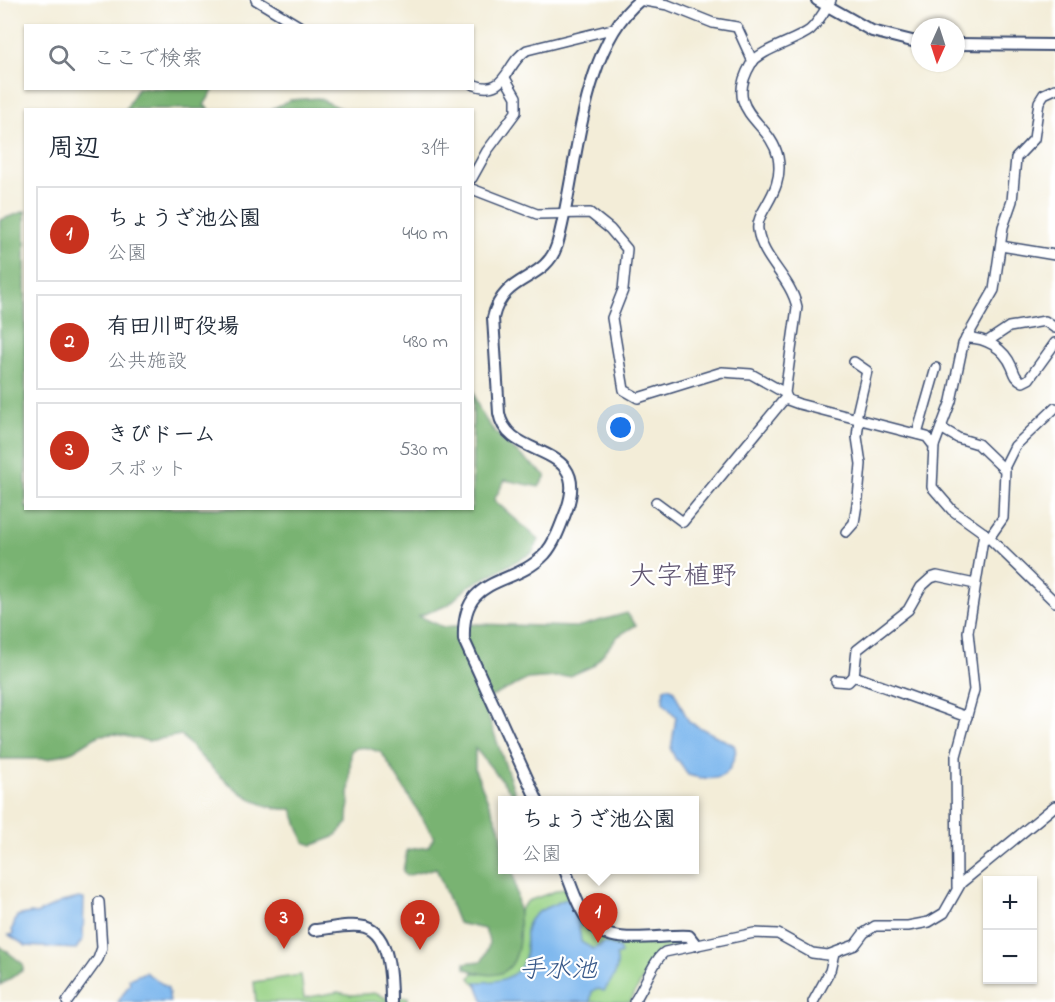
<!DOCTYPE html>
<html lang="ja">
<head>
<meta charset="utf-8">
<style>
	body { margin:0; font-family:"Indie Flower","Klee One",sans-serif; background:#f2f2f3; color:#1f2937 }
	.controls { position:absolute; right:18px; bottom:18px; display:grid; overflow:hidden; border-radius:0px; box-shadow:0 2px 4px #0004 }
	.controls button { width:54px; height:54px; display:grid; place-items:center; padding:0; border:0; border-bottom:2px solid #e0e1e3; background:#fff; color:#1f2937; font:30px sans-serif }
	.compass { position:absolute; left:911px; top:18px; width:54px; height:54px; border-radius:50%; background:#fff; box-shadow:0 2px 4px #0004; rotate:183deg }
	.you { position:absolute; left:621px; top:428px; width:21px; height:21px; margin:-15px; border:4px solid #fff; border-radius:50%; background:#1a73e8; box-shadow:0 0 0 9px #1a73e833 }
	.badge { display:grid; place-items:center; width:39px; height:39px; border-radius:50%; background:#c8321e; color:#fff; font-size:20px; font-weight:700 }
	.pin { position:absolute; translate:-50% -50px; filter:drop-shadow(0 2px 3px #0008) }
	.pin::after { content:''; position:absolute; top:32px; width:21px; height:18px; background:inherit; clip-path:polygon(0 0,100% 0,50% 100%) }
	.popup { position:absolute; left:498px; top:796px; width:201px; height:78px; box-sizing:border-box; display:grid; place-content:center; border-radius:0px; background:#fff; filter:drop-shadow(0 2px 4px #0005); font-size:20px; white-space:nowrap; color:#747a83 }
	.popup b { font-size:22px; color:#1f2937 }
	.popup::after { content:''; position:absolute; left:50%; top:100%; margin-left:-12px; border:12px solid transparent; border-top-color:#fff }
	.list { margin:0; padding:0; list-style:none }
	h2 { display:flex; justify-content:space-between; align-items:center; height:78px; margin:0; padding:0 24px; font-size:26px }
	h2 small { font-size:20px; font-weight:400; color:#747a83 }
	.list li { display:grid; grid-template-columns:39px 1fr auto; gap:18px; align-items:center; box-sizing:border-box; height:96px; margin:0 12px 12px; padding:0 12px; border:2px solid #e0e1e3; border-radius:0px }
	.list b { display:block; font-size:22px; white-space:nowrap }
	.list p { margin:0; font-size:20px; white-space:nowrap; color:#747a83 }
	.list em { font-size:20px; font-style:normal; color:#747a83 }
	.icon { flex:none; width:33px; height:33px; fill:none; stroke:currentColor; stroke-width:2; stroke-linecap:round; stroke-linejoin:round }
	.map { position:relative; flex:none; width:1055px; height:1002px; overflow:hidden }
	.search { position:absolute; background:#fff; box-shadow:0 2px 4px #0004; left:24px; top:24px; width:450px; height:66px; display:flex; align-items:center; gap:15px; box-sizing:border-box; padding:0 21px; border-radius:0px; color:#747a83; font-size:22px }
	.panel { position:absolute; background:#fff; box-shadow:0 2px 4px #0004; left:24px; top:108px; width:450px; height:402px; border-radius:0px }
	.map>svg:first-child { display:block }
	.green { fill:#97d184; stroke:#598071; stroke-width:1.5 }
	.forest { fill:#79b372; stroke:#4a7168; stroke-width:1.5 }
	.water { fill:#7db7ee; stroke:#4c73a6; stroke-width:1.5 }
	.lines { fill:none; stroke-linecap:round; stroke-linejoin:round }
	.minor-casing { stroke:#3b4c70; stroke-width:12 }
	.tertiary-casing { stroke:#3b4c70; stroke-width:14 }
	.minor { stroke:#fff; stroke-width:9 }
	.tertiary { stroke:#fff; stroke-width:10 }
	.labels { text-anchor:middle; stroke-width:4.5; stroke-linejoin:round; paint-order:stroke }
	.water-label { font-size:26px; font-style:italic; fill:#385889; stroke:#fff }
	.quarter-label { font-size:27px; fill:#5d526f; stroke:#fff }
</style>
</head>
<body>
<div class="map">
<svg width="1055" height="1002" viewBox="0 0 1055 1002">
	<rect width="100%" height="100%" fill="#fff"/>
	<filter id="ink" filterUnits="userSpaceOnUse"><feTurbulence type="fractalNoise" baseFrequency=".0167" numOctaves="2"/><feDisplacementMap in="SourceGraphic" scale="12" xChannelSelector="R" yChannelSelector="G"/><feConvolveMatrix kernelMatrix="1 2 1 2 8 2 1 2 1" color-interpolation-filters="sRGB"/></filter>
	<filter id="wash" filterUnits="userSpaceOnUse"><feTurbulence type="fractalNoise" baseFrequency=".008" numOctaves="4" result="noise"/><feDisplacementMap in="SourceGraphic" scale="24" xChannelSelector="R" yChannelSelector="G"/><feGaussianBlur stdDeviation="1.35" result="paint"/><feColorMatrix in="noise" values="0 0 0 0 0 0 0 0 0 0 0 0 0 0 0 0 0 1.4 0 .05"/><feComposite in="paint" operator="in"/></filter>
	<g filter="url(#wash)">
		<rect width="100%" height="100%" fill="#f3edd8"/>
		<g class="green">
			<path d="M 567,887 C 577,908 584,930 605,939 L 680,940 L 680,945 L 657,952 L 630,1002 L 484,1002 L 481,991 L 470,978 L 473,973 L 492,972 L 521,908 L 528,901 Z"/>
			<path d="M 301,975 L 304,998 L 338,992 L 351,995 L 377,993 L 387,999 L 408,997 L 408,1002 L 256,1002 L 254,982 Z"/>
		</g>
		<g class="forest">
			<path d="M 137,89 L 137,88 L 214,89 L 204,105 L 209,109 L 126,109 Z"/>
			<path d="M 318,98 L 342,109 L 272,109 L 290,100 Z"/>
			<path d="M 25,211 L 26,508 L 472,508 L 473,389 C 479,428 518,452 546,476 L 539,487 L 505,480 L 494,500 L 539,540 L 532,553 L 469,586 L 448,605 L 419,616 L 443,627 L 477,624 L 577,627 L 627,613 L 636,625 L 618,636 L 593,666 L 570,676 L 528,679 L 483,701 L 517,799 L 475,748 L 475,770 L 502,834 L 502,870 L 513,870 C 519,909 537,1000 465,968 L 465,963 L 482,961 C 489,949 492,941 484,929 L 458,923 L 436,868 L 406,876 L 403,871 L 407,850 L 428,847 L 434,837 L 382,753 C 370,748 363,745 351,750 L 348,823 L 334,837 L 313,845 L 304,842 L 292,809 C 249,813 208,765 181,735 L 148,741 L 115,734 L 99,735 L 73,751 L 48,759 L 0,759 L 0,220 Z"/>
			<path d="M 0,946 L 23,964 L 23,970 L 0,985 Z"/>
		</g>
		<g class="water">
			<path d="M 668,687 L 673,689 L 689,722 L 734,745 C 737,751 735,756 732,763 C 726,783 705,780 688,775 L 679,761 L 676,760 L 671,750 L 676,717 L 663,702 L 664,689 Z"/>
			<path d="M 79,898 L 84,899 L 83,939 L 76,949 L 26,946 L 9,935 L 13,934 L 12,929 L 17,916 L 31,913 L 36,914 L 62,902 Z"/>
			<path d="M 566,899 C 579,907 579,929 581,942 L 593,949 L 604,943 L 619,948 L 621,953 L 616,955 C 620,970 613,978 604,991 L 599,989 L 592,991 L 590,1002 L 484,1002 L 476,982 C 498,983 523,978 526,952 C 527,941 523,930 530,920 C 538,909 554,905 566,899 Z"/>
			<path d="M 145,972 L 168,988 L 170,1002 L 118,1002 L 130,983 L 129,979 Z"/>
		</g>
	</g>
	<g filter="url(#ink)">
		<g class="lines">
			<g class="minor-casing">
				<g id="minor">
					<path d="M 256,0 L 299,26"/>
					<path d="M 639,0 L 668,5 L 713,23 L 737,27 L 753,62"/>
					<path d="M 831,0 C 825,10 819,22 810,30 C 796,41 759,50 751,64 C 722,113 770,120 778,157 C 785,193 755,211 758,230 C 762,259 791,278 797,307 L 785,393 L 788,400 L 799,404 L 927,437 L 934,446"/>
					<path d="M 472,84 C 507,98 505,63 527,50 L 616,28"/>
					<path d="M 1055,89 L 1044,94 L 1039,102 L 1034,139 L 1016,158 L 1012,201 L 1003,227 L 994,290 L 963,344 L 951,401 L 934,446 L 932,487 L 952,510 L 984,533 L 1055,602"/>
					<path d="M 472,178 L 487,151 L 516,112 L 516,97 L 505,78"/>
					<path d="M 472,189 L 537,214 L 590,213 L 610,229 L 627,249 L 623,290 L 612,318 L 624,390 L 638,398 L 722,372 L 751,374 L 785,393"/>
					<path d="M 1001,246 L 1055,255"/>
					<path d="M 966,338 C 985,337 1004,348 1012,367 C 1015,374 1015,378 1023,382 L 1029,379 L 1055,343"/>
					<path d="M 988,341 L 1009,327 L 1045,321 L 1055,328"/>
					<path d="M 854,362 L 867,371 L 856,418"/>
					<path d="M 941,428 L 958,438 L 978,444 L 1005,470 L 1003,518 L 989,538"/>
					<path d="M 917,434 L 936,368"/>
					<path d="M 1004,468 L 1015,446 L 1055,408"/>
					<path d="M 656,502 L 683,522 L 786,397"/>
					<path d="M 846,532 L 854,523 L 858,498 L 861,464 L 857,437 L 859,419"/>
					<path d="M 854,676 L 857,650 L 908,610 L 921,587 L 931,578 L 937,576 L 975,584"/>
					<path d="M 836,681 L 848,682 L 854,676 L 967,717"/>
					<path d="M 957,887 L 956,756 L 974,690 L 968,632 L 984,533"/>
					<path d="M 67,1002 L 98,959 L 102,948 L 99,902"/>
					<path d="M 634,1002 C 643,990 655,957 665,952 L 754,933 L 778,934 L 812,953 L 828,955 L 855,945 L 864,933 L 875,926 L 908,926 L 929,922 L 944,913 L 961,883 L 1055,806"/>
					<path d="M 813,1002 L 830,971 L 834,954"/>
				</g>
			</g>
			<g class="tertiary-casing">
				<g id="tertiary">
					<path d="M 817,0 L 872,31 L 920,43"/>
					<path d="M 956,44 L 1055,45"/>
					<path d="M 537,800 L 464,640 C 461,572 512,589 545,554 C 556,541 561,524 567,509 C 591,440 507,462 499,413 L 493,318 C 503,273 545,283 557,245 C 578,173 579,49 640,0"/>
					<path d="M 565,870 C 572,887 578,909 591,924 C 610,947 661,934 689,936 L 696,945"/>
					<path d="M 314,930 C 329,929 350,923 365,927 C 391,935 391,981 391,1002"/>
				</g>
			</g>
			<use href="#minor" class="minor"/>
			<use href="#tertiary" class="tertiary"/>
		</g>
	</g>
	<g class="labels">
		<g class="water-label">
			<text x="558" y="977">手水池</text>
		</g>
		<g class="quarter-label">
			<text x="683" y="584">大字植野</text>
		</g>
	</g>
</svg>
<div class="controls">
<button>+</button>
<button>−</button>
</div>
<svg class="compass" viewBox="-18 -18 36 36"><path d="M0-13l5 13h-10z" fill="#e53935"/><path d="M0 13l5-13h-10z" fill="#747a83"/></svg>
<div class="you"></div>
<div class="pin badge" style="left:598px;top:943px">1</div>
<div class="popup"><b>ちょうざ池公園</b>公園</div>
<div class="pin badge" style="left:420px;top:950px">2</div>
<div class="pin badge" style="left:284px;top:949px">3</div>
<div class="search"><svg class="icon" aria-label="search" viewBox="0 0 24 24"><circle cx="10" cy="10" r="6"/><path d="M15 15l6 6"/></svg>ここで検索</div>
<section class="panel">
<h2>周辺<small>3件</small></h2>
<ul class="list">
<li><span class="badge">1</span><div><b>ちょうざ池公園</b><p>公園</p></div><em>440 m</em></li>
<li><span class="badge">2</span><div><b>有田川町役場</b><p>公共施設</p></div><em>480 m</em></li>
<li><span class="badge">3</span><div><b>きびドーム</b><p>スポット</p></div><em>530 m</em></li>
</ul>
</section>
</div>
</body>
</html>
